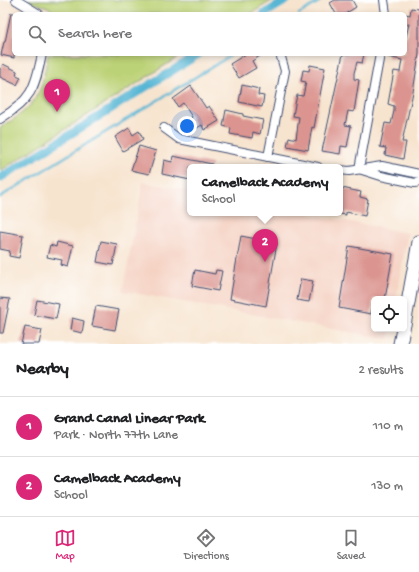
<!DOCTYPE html>
<html lang="en">
<head>
<meta charset="utf-8">
<style>
	body { margin:0; font-family:"Gochi Hand",sans-serif; background:#f6f6f6; color:#202124 }
	.controls { position:absolute; right:12px; bottom:12px; display:grid; overflow:hidden; border-radius:6px; box-shadow:0 2px 6px #0003 }
	.controls button { width:36px; height:36px; display:grid; place-items:center; padding:0; border:0; border-bottom:1px solid #e0e0e0; background:#fff; color:#202124; font:20px sans-serif }
	.you { position:absolute; left:187px; top:126px; width:14px; height:14px; margin:-10px; border:3px solid #fff; border-radius:50%; background:#1a73e8; box-shadow:0 0 0 6px #1a73e833 }
	.badge { display:grid; place-items:center; width:26px; height:26px; border-radius:50%; background:#db2777; color:#fff; font-size:13px; font-weight:700 }
	.pin { position:absolute; translate:-50% -33px; filter:drop-shadow(0 1px 2px #0008) }
	.pin::after { content:''; position:absolute; top:21px; width:14px; height:12px; background:inherit; clip-path:polygon(0 0,100% 0,50% 100%) }
	.popup { position:absolute; left:187px; top:164px; width:156px; height:52px; box-sizing:border-box; display:grid; place-content:center; border-radius:6px; background:#fff; filter:drop-shadow(0 1px 3px #0005); font-size:13px; white-space:nowrap; color:#757577 }
	.popup b { font-size:15px; color:#202124 }
	.popup::after { content:''; position:absolute; left:50%; top:100%; margin-left:-8px; border:8px solid transparent; border-top-color:#fff }
	.list { margin:0; padding:0; list-style:none }
	h2 { display:flex; justify-content:space-between; align-items:center; height:52px; margin:0; padding:0 16px; font-size:17px }
	h2 small { font-size:13px; font-weight:400; color:#757577 }
	.list li { display:grid; grid-template-columns:26px 1fr auto; gap:12px; align-items:center; box-sizing:border-box; height:60px; padding:0 16px; border-top:1px solid #e0e0e0 }
	.list b { display:block; font-size:15px; white-space:nowrap }
	.list p { margin:0; font-size:13px; white-space:nowrap; color:#757577 }
	.list em { font-size:13px; font-style:normal; color:#757577 }
	.icon { flex:none; width:22px; height:22px; fill:none; stroke:currentColor; stroke-width:2; stroke-linecap:round; stroke-linejoin:round }
	.map { position:relative; flex:none; width:419px; height:344px; overflow:hidden }
	.search { position:absolute; background:#fff; box-shadow:0 2px 6px #0003; left:12px; right:12px; top:12px; height:44px; display:flex; align-items:center; gap:10px; box-sizing:border-box; padding:0 14px; border-radius:6px; color:#757577; font-size:15px }
	.sheet { height:172px; background:#fff }
	nav { display:flex; justify-content:space-around; align-items:center; box-sizing:border-box; height:56px; border-top:1px solid #e0e0e0; background:#fff; font-size:11px; color:#757577 }
	nav a { display:grid; justify-items:center; gap:2px }
	nav .on { color:#db2777 }
	.map>svg:first-child { display:block }
	.built { fill:#f5d2c2 }
	.green { fill:#bcd276; stroke:#6c806a }
	.lines { fill:none; stroke-linecap:round; stroke-linejoin:round }
	.stream { stroke:#56b6d4; stroke-width:2.5 }
	.canal { stroke:#56b6d4; stroke-width:8 }
	.building { fill:#db948f }
	.minor-casing { stroke:#3c4a6f; stroke-width:10 }
	.primary-casing { stroke:#3c4a6f; stroke-width:15 }
	.minor { stroke:#fff; stroke-width:8 }
	.primary { stroke:#fff; stroke-width:13 }
</style>
</head>
<body>
<div class="map">
<svg width="419" height="344" viewBox="0 0 419 344">
	<rect width="100%" height="100%" fill="#fff"/>
	<filter id="ink" filterUnits="userSpaceOnUse"><feTurbulence type="fractalNoise" baseFrequency=".025" numOctaves="2"/><feDisplacementMap in="SourceGraphic" scale="8" xChannelSelector="R" yChannelSelector="G"/><feConvolveMatrix kernelMatrix="1 2 1 2 8 2 1 2 1" color-interpolation-filters="sRGB"/></filter>
	<filter id="wash" filterUnits="userSpaceOnUse"><feTurbulence type="fractalNoise" baseFrequency=".012" numOctaves="4" result="noise"/><feDisplacementMap in="SourceGraphic" scale="16" xChannelSelector="R" yChannelSelector="G"/><feGaussianBlur stdDeviation="0.9" result="paint"/><feColorMatrix in="noise" values="0 0 0 0 0 0 0 0 0 0 0 0 0 0 0 0 0 1.4 0 .05"/><feComposite in="paint" operator="in"/></filter>
	<g filter="url(#wash)">
		<rect width="100%" height="100%" fill="#f7e4cf"/>
		<path class="built" d="M 143,182 L 190,191 L 190,213 L 304,213 L 408,233 L 396,299 L 374,299 L 374,329 L 391,329 L 389,339 L 123,291 Z"/>
		<g class="green">
			<path d="M 28,0 L 273,0 L 250,14 L 55,14 C 47,2 38,7 28,0 Z"/>
			<path d="M 48,54 L 183,54 L 0,171 L 0,128 C 37,105 41,96 48,54 Z"/>
		</g>
		<g class="lines">
			<g class="stream">
				<path d="M 299,14 L 322,0"/>
				<path d="M 0,197 L 233,54"/>
			</g>
			<g class="canal">
				<path d="M 264,14 L 287,0"/>
				<path d="M 0,178 L 199,54"/>
			</g>
		</g>
		<g id="blocks">
			<g class="building">
				<path d="M 335,0 L 352,0 L 356,7 L 345,14 L 336,14 L 330,3 Z"/>
				<path d="M 411,8 L 419,9 L 419,54 L 413,92 L 402,142 L 406,142 L 403,159 L 385,155 L 386,148 L 380,147 L 385,123 L 391,124 L 394,111 L 394,106 L 388,104 L 394,71 L 400,72 L 402,60 L 388,57 L 388,54 L 405,54 L 405,37 L 406,37 L 409,24 L 405,24 L 405,14 L 410,15 Z"/>
				<path d="M 11,13 L 14,13 L 14,58 L 1,55 L 4,42 L 5,42 Z"/>
				<path d="M 246,54 L 263,54 L 252,61 L 256,68 L 239,78 L 230,64 Z"/>
				<path d="M 343,54 L 364,54 L 362,63 L 357,62 L 354,73 L 354,79 L 359,80 L 354,112 L 348,111 L 345,125 L 351,126 L 347,147 L 341,146 L 340,154 L 322,151 Z"/>
				<path d="M 3,64 L 17,71 L 16,75 L 21,77 L 17,85 L 0,77 L 0,70 Z"/>
				<path d="M 310,65 L 325,68 L 314,128 L 312,127 L 308,150 L 287,146 L 289,137 L 296,139 L 299,117 L 293,116 L 295,104 L 297,95 L 303,96 L 306,82 L 301,81 L 303,70 L 309,71 Z"/>
				<path d="M 242,85 L 259,89 L 258,95 L 264,96 L 262,107 L 239,102 Z"/>
				<path d="M 191,86 L 206,108 L 209,106 L 219,121 L 204,130 L 202,125 L 197,128 L 191,118 L 192,117 L 183,103 L 178,107 L 173,99 Z"/>
				<path d="M 226,110 L 243,114 L 243,116 L 263,120 L 260,134 L 253,132 L 252,138 L 230,134 L 231,128 L 223,126 Z"/>
				<path d="M 129,128 L 133,135 L 139,131 L 143,139 L 123,151 L 115,137 Z"/>
				<path d="M 139,146 L 156,151 L 149,174 L 131,170 Z"/>
				<path d="M 173,156 L 212,164 L 212,167 L 190,167 L 190,180 L 162,174 L 164,160 L 172,162 Z"/>
				<path d="M 342,188 L 361,192 L 360,197 L 368,199 L 365,216 L 346,212 L 346,215 L 340,214 L 340,197 Z"/>
				<path d="M 0,231 L 23,235 L 19,258 L 9,256 L 10,251 L 0,249 Z"/>
				<path d="M 241,236 L 277,243 L 266,306 L 230,299 Z"/>
				<path d="M 101,241 L 117,244 L 113,265 L 97,262 Z"/>
				<path d="M 57,242 L 73,246 L 68,267 L 61,265 L 62,260 L 47,257 L 50,245 L 56,247 Z"/>
				<path d="M 349,246 L 393,254 L 385,299 L 373,299 L 371,314 L 339,308 Z"/>
				<path d="M 195,270 L 215,274 L 216,270 L 222,271 L 218,291 L 192,286 Z"/>
				<path d="M 301,279 L 313,281 L 309,302 L 297,300 Z"/>
				<path d="M 0,298 L 10,299 L 3,333 L 0,333 Z"/>
				<path d="M 37,300 L 59,304 L 56,319 L 34,315 Z"/>
				<path d="M 96,306 L 119,310 L 115,330 L 92,326 Z"/>
				<path d="M 72,318 L 84,321 L 82,333 L 70,330 Z"/>
				<path d="M 25,327 L 42,330 L 39,344 L 21,344 Z"/>
			</g>
		</g>
	</g>
	<g filter="url(#ink)">
		<use href="#blocks" fill-opacity="0" stroke="#3c4a6f" stroke-width="1"/>
		<g class="lines">
			<g class="minor-casing">
				<g id="minor">
					<path d="M 16,0 L 39,14"/>
					<path d="M 384,0 L 386,14"/>
					<path d="M 0,119 C 31,100 35,89 42,54"/>
					<path d="M 164,128 L 179,139 L 318,167"/>
					<path d="M 268,157 L 285,71 L 281,57"/>
					<path d="M 359,169 L 380,54"/>
					<path d="M 340,170 L 349,171 L 382,166 L 419,174"/>
					<path d="M 362,170 L 381,176 L 415,183 L 419,182"/>
				</g>
			</g>
			<g class="primary-casing">
				<g id="primary">
					<path d="M 404,325 L 419,242"/>
					<path d="M 400,344 L 403,329"/>
				</g>
			</g>
			<use href="#minor" class="minor"/>
			<use href="#primary" class="primary"/>
		</g>
	</g>
</svg>
<div class="controls">
<button><svg class="icon" aria-label="locate" viewBox="0 0 24 24"><circle cx="12" cy="12" r="6"/><path d="M12 2v4M12 18v4M2 12h4M18 12h4"/></svg></button>
</div>
<div class="you"></div>
<div class="pin badge" style="left:57px;top:112px">1</div>
<div class="pin badge" style="left:265px;top:262px">2</div>
<div class="popup"><b>Camelback Academy</b>School</div>
<div class="search"><svg class="icon" aria-label="search" viewBox="0 0 24 24"><circle cx="10" cy="10" r="6"/><path d="M15 15l6 6"/></svg>Search here</div>
</div>
<section class="sheet">
<h2>Nearby<small>2 results</small></h2>
<ul class="list">
<li><span class="badge">1</span><div><b>Grand Canal Linear Park</b><p>Park · North 77th Lane</p></div><em>110 m</em></li>
<li><span class="badge">2</span><div><b>Camelback Academy</b><p>School</p></div><em>130 m</em></li>
</ul>
</section>
<nav>
<a class="on"><svg class="icon" aria-label="map" viewBox="0 0 24 24"><path d="M3 6l6-2 6 2 6-2v14l-6 2-6-2-6 2zM9 4v14M15 6v14"/></svg>Map</a>
<a><svg class="icon" aria-label="directions" viewBox="0 0 24 24"><path d="M12 3l9 9-9 9-9-9zM9 14v-3h6M13 9l2 2-2 2"/></svg>Directions</a>
<a><svg class="icon" aria-label="saved" viewBox="0 0 24 24"><path d="M7 4h10v16l-5-4-5 4z"/></svg>Saved</a>
</nav>
</body>
</html>
